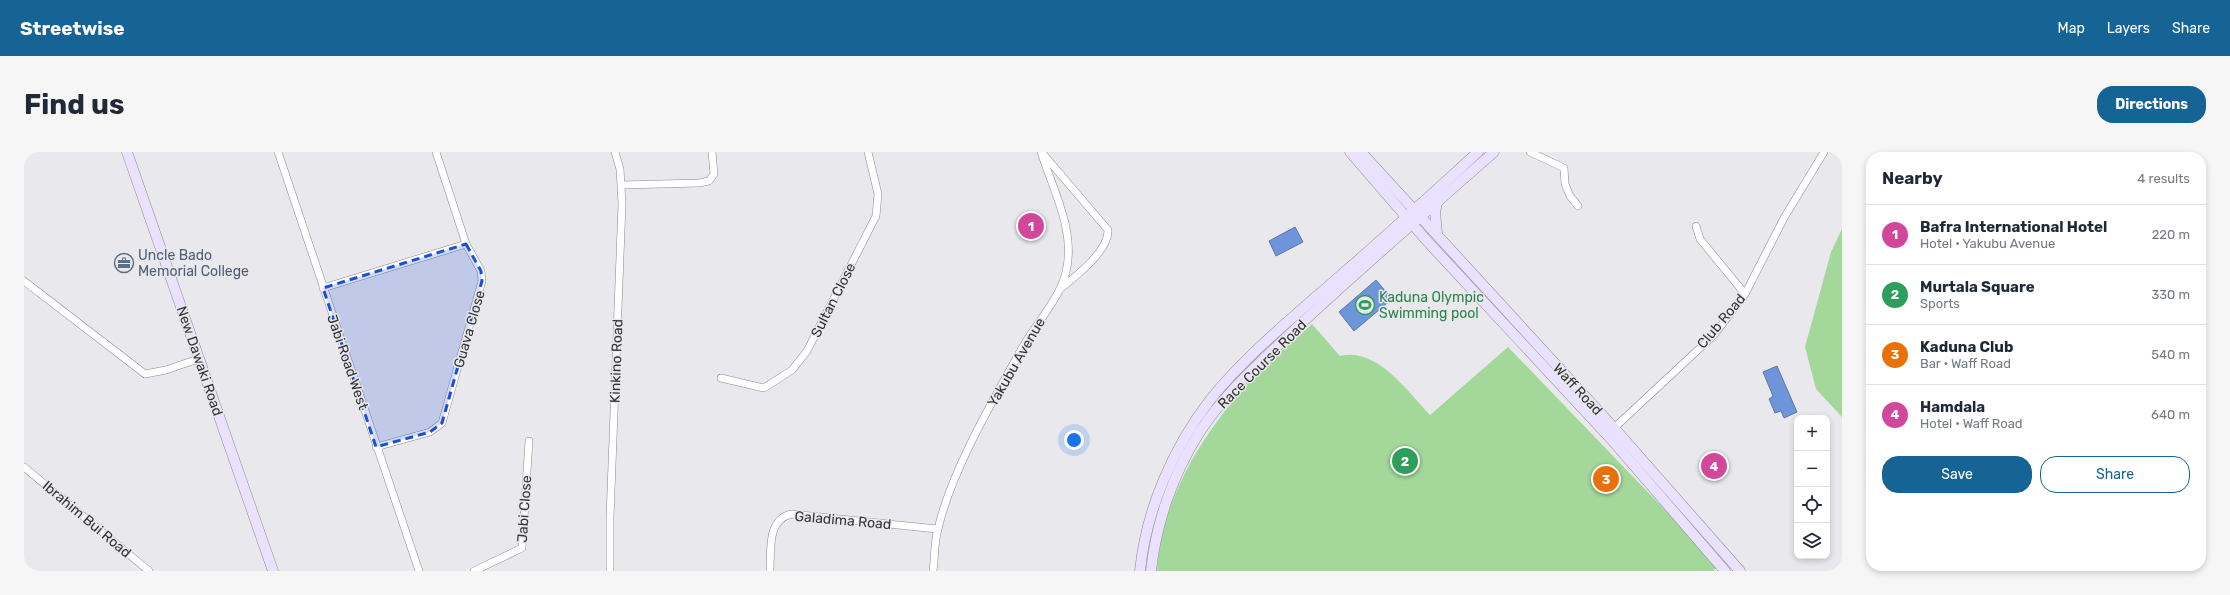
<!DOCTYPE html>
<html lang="en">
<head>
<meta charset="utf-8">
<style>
	body { margin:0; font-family:Rubik,sans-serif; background:#f6f6f7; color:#1f2937 }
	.controls { position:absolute; right:12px; bottom:12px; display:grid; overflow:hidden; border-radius:8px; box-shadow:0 2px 6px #0003 }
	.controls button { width:36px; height:36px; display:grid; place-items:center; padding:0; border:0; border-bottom:1px solid #e0e1e3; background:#fff; color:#1f2937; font:20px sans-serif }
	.you { position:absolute; left:1050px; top:288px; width:14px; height:14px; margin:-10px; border:3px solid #fff; border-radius:50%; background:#1a73e8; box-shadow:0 0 0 6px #1a73e833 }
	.badge { display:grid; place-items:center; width:26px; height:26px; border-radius:50%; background:#166496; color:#fff; font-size:13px; font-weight:700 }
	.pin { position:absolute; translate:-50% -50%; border:2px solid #fff; box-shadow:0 1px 4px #0006 }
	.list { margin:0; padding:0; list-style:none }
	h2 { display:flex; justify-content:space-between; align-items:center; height:52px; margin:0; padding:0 16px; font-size:17px }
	h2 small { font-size:13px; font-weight:400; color:#747a83 }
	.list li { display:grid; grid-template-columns:26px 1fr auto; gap:12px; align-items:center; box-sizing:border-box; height:60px; padding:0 16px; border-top:1px solid #e0e1e3 }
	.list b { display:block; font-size:15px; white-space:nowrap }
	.list p { margin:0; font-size:13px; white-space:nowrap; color:#747a83 }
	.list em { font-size:13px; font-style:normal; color:#747a83 }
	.actions { display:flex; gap:8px; padding:12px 16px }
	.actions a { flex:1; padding:9px 0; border:1px solid #166496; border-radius:16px; text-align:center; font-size:14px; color:#166496 }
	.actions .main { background:#166496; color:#fff }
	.icon { flex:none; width:22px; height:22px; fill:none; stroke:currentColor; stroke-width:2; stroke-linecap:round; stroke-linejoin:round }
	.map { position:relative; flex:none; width:1818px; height:419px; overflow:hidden; border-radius:16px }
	header { display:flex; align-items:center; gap:24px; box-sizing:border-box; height:56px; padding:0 20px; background:#166496; color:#fff }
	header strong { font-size:19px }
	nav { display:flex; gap:22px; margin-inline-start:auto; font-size:14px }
	.intro { display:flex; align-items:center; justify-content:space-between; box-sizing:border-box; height:96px; padding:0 24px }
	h1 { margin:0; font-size:28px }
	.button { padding:10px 18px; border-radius:16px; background:#166496; color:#fff; font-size:14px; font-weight:700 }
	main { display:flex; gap:24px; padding:0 24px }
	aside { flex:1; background:#fff; border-radius:16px; box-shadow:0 2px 6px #0003 }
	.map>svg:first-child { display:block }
	.green { fill:#a3d89a }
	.water { fill:#6e94d9; stroke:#5c77a8 }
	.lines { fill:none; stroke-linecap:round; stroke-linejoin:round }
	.street-casing { stroke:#8a8a8d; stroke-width:8 }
	.secondary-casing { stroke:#8a8a8d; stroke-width:11 }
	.street { stroke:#fff; stroke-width:7 }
	.secondary { stroke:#e9e1fe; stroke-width:10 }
	.marked { fill:#1d4ed8; fill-opacity:0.2; stroke:#1d4ed8; stroke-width:3; stroke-dasharray:8 5; stroke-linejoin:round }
	.labels { text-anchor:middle; stroke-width:3; stroke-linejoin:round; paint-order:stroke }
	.service-label { font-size:14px; fill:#4e5e75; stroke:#e9e9ed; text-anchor:start }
	.leisure-label { font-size:14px; fill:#27864d; stroke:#e9e9ed; text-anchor:start }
	.street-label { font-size:14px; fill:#333334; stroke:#e9e9ed }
</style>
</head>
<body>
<header>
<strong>Streetwise</strong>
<nav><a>Map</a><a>Layers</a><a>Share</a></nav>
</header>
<div class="intro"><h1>Find us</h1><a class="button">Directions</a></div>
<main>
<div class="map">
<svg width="1818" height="419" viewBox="0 0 1818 419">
	<rect width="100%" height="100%" fill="#e9e9ed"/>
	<g class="green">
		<path d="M 1818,77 L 1818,265 L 1792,237 L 1781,195 L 1807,100 Z"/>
		<path d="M 1288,172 L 1316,204 C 1353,195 1383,239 1406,263 L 1484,195 L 1695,414 L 1689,419 L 1133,419 C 1138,345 1180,279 1229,226 C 1247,207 1269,190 1288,172 Z"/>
	</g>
	<g class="water">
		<path d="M 1271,75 L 1279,90 L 1252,104 L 1245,89 Z"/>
		<path d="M 1352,128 L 1368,147 L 1330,179 L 1315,160 Z"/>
		<path d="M 1753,214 L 1773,260 L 1760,266 L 1757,259 L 1751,261 L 1745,247 L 1749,244 L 1739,220 Z"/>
	</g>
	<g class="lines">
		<g class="street-casing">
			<g id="street">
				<path d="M 254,0 L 395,419"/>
				<path d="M 1506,0 L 1540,16 L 1541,32 L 1546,44 L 1554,54"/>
				<path d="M 1020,3 L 1084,78 C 1085,99 1051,125 1036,137"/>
				<path d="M 598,33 L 675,31 L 685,29 L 690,22 L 688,0"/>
				<path d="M 1672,74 L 1676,87 L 1721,142"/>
				<path d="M 0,129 L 121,222 L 142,218 L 174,207"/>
				<path d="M 299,136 L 442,92"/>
				<path d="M 697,226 L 740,236 L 768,218 L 783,199 L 852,64 L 854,42 L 844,0"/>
				<path d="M 1590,276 L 1690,183 L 1721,142 L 1760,66 L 1800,0"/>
				<path d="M 352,295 L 406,280 L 418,271 L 458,129 L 457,119 L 442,92 L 412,0"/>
				<path d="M 0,315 L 125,419"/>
				<path d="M 450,419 L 498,396 L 505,289"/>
				<path d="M 586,419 L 586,365 L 598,52 L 596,17 L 591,0"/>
				<path d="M 746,419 C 747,398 743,368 767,362 L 913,377"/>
				<path d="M 909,419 C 911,405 910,390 914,377 C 927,320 968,250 997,198 C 1010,174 1036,147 1042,120 C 1052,79 1029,38 1017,0"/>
			</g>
		</g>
		<g class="secondary-casing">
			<g id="secondary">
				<path d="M 103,0 L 249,419"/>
				<path d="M 1326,0 L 1403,89 L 1587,287 L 1701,419"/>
				<path d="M 1337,0 L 1590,276 L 1716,419"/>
				<path d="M 1413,81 L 1411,60 L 1413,51"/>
				<path d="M 1116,419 C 1122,358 1149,296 1186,248 C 1222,203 1274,161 1317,123 C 1364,83 1409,41 1454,0"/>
				<path d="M 1127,419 C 1132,371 1149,322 1175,281 C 1200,242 1235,212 1267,181 C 1333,119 1402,60 1470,0"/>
			</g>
		</g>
		<use href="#street" class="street"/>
		<use href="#secondary" class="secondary"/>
	</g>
	<path class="marked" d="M 442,92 L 457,119 L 458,129 L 418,271 L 406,280 L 352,295 L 299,136 Z"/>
	<defs>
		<g id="office-ring" transform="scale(1)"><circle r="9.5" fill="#e9e9ed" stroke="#5c6f8a" stroke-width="1.5"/><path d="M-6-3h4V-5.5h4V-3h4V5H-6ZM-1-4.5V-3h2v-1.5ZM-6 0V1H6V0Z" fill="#5c6f8a"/></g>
		<g id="stadium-ring" transform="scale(1)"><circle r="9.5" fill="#e9e9ed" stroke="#2e9e5b" stroke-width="1.5"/><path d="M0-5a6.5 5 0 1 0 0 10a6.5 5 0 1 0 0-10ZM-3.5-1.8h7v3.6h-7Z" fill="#2e9e5b"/></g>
	</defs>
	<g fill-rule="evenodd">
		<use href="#office-ring" x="100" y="111"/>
		<use href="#stadium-ring" x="1341" y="153"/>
	</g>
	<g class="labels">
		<g class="service-label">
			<text x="114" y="108">Uncle Bado<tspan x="114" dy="16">Memorial College</tspan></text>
		</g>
		<g class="leisure-label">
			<text x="1355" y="150">Kaduna Olympic<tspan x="1355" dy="16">Swimming pool</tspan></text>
		</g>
		<g class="street-label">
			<text transform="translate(809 148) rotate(-63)" y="5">Sultan Close</text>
			<text transform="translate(1697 169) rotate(-50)" y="5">Club Road</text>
			<text transform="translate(445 177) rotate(-74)" y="5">Guava Close</text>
			<text transform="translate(176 209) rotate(71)" y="5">New Dawaki Road</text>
			<text transform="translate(592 209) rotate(-88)" y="5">Kinkino Road</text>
			<text transform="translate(324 210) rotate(71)" y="5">Jabi Road West</text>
			<text transform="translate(992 210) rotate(-60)" y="5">Yakubu Avenue</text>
			<text transform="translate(1238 212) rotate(-45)" y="5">Race Course Road</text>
			<text transform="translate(1554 237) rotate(47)" y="5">Waff Road</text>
			<text transform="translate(500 357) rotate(-86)" y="5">Jabi Close</text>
			<text transform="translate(63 367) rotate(40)" y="5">Ibrahim Bui Road</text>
			<text transform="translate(819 368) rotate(5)" y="5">Galadima Road</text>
		</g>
	</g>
</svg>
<div class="controls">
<button>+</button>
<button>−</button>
<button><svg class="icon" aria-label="locate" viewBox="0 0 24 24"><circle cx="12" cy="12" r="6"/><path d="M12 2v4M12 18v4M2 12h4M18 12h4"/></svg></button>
<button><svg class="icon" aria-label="layers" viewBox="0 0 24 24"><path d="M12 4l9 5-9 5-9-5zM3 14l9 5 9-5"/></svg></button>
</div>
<div class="you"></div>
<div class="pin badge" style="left:1007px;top:74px;background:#d1479c">1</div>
<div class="pin badge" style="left:1381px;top:309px;background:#2e9e5b">2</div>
<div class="pin badge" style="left:1582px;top:327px;background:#e8710a">3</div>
<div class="pin badge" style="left:1690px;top:314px;background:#d1479c">4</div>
</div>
<aside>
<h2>Nearby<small>4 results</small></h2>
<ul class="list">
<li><span class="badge" style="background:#d1479c">1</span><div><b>Bafra International Hotel</b><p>Hotel · Yakubu Avenue</p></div><em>220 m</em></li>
<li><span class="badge" style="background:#2e9e5b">2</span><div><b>Murtala Square</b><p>Sports</p></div><em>330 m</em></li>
<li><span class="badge" style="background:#e8710a">3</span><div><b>Kaduna Club</b><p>Bar · Waff Road</p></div><em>540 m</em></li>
<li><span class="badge" style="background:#d1479c">4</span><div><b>Hamdala</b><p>Hotel · Waff Road</p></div><em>640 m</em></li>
</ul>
<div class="actions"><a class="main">Save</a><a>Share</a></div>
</aside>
</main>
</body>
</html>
